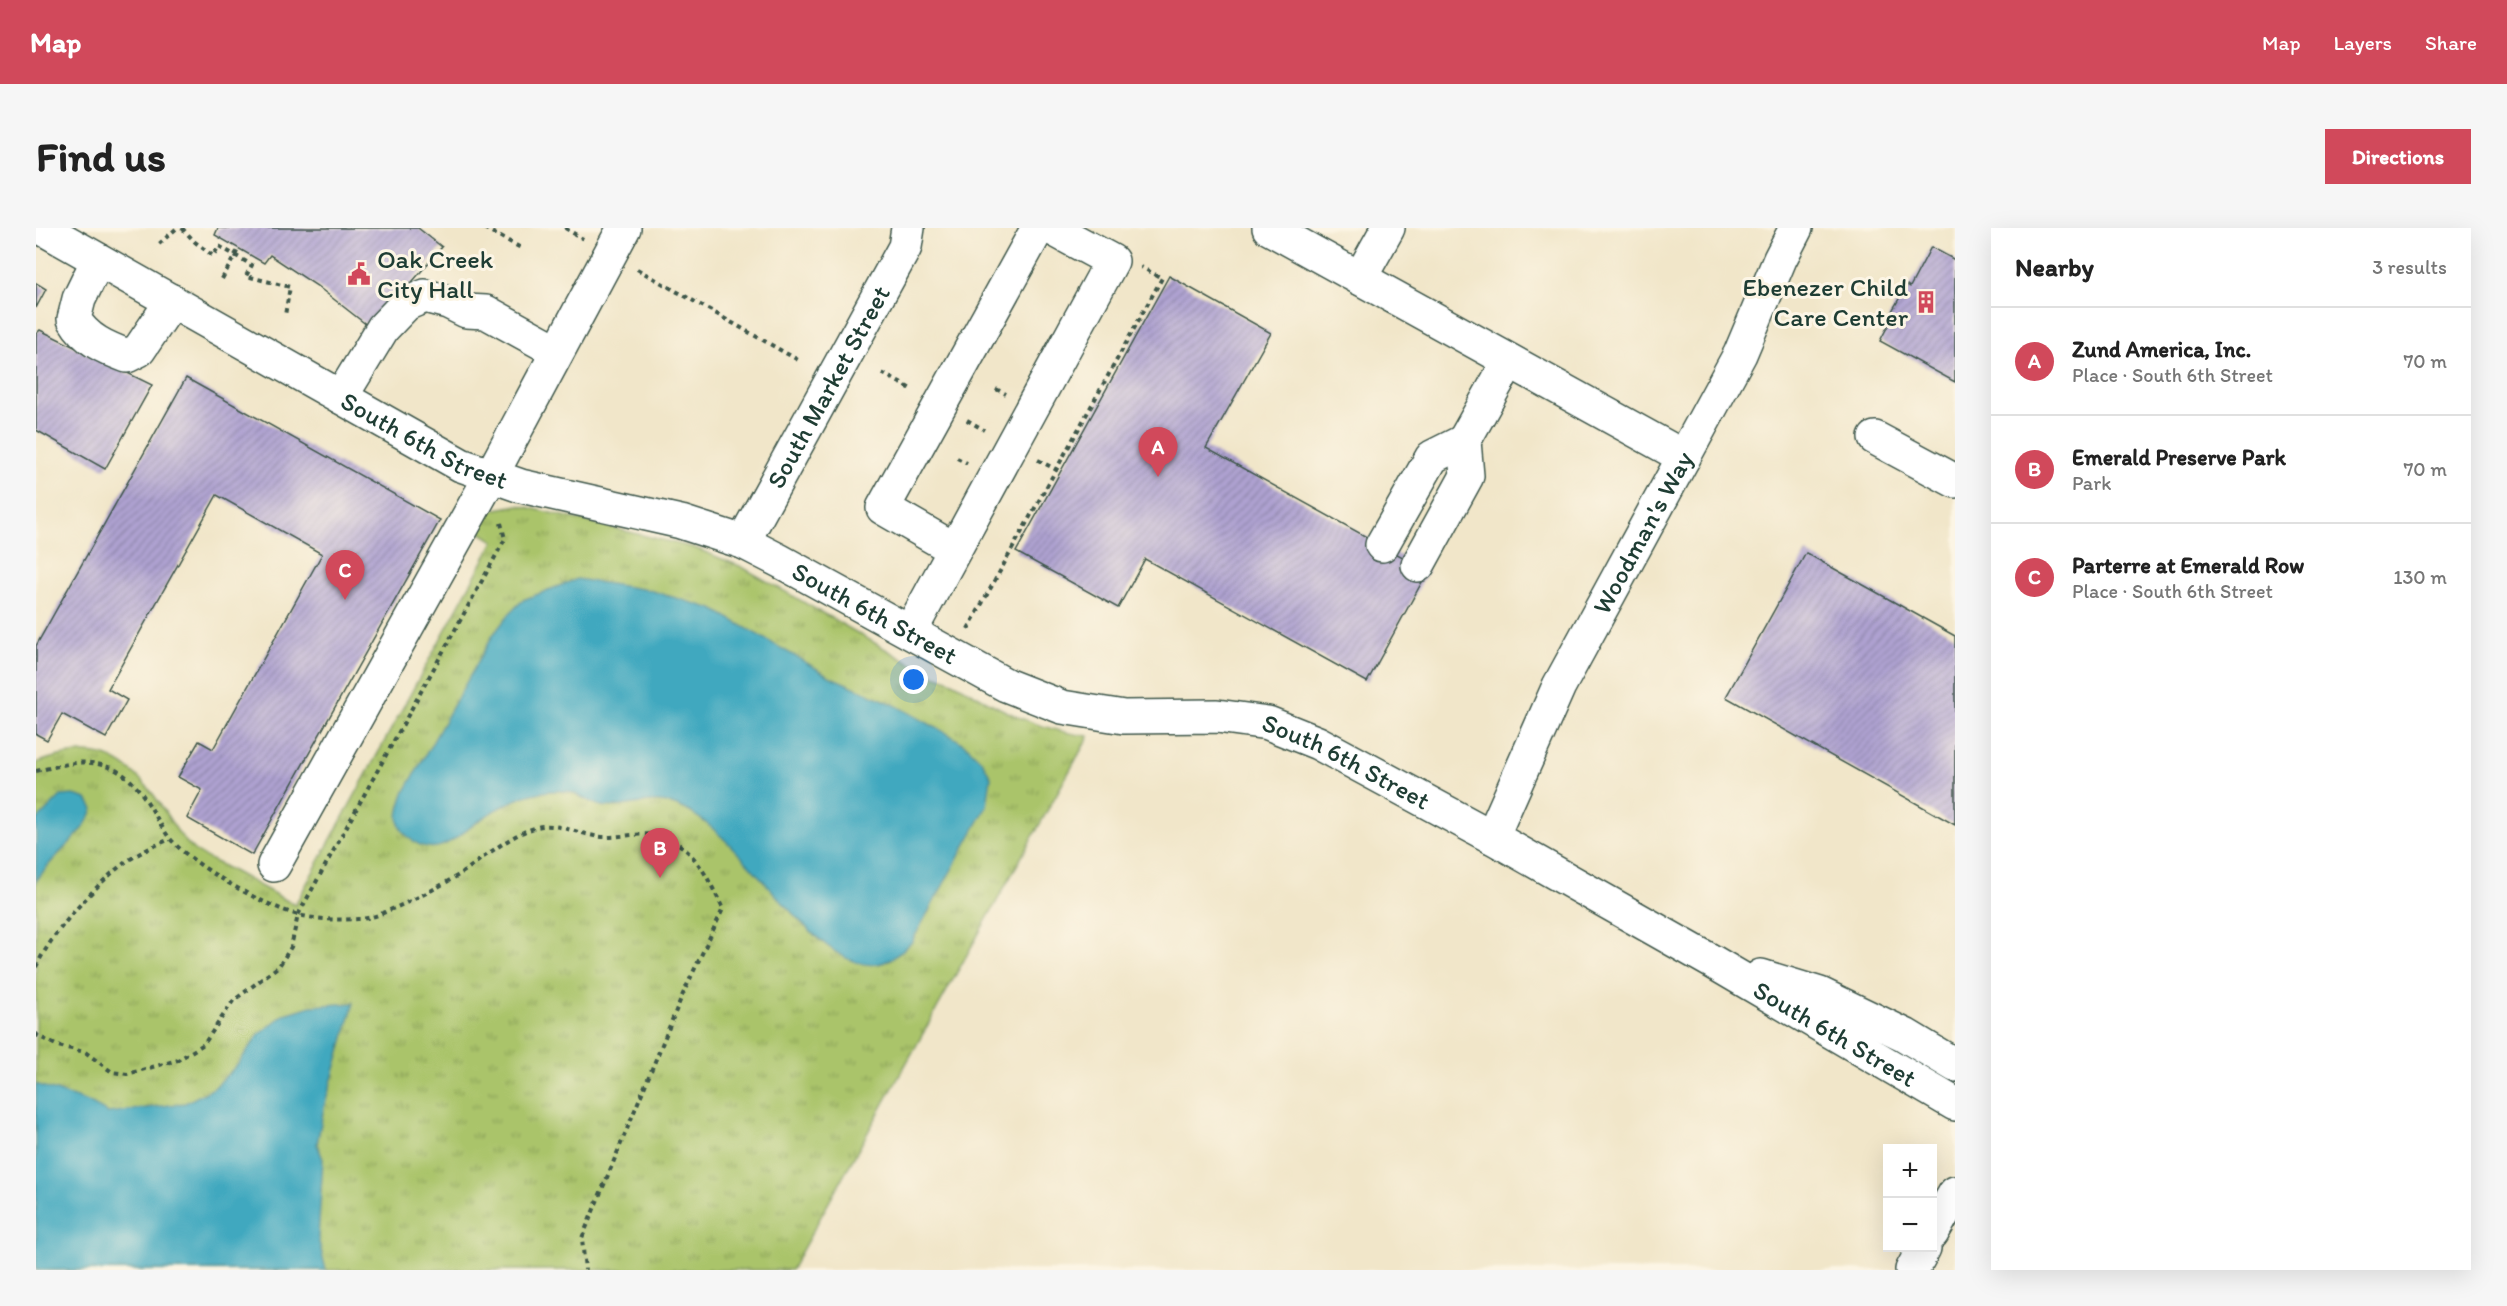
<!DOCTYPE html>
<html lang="en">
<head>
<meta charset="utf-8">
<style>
	body { margin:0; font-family:Itim,sans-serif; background:#f6f6f6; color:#222 }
	.controls { position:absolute; right:18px; bottom:18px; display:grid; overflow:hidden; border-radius:0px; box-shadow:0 6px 24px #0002 }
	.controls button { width:54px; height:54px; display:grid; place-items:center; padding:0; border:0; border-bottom:2px solid #e0e0e0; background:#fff; color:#222; font:30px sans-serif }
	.you { position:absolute; left:878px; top:452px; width:21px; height:21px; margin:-15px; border:4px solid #fff; border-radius:50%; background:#1a73e8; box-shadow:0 0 0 9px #1a73e833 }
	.badge { display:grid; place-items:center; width:39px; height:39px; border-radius:50%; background:#d1495b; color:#fff; font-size:20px; font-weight:700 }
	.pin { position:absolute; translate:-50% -50px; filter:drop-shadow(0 2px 3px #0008) }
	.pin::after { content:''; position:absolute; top:32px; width:21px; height:18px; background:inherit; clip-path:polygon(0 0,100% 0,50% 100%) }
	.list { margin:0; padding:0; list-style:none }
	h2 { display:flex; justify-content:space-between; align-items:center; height:78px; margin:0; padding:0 24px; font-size:26px }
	h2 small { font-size:20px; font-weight:400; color:#767676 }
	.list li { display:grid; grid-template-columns:39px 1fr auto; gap:18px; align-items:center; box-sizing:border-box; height:108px; padding:0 24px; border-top:2px solid #e0e0e0 }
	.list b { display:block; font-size:22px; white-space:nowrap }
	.list p { margin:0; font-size:20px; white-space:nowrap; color:#767676 }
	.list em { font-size:20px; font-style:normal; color:#767676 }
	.map { position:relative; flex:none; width:1919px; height:1042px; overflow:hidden; border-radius:0px }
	header { display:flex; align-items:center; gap:36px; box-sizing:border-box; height:84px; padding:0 30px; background:#d1495b; color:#fff }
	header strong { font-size:28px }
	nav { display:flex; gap:33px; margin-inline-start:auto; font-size:21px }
	.intro { display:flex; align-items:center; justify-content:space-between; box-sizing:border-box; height:144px; padding:0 36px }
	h1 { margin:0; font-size:42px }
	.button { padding:15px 27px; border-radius:0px; background:#d1495b; color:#fff; font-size:21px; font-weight:700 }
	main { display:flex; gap:36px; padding:0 36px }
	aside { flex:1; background:#fff; border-radius:0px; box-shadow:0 6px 24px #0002 }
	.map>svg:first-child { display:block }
	.park { fill:url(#park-tufts); stroke:#64804f; stroke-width:1.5 }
	.water { fill:#3fa8bf; stroke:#2f727a; stroke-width:1.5 }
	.building { fill:url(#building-hatch) }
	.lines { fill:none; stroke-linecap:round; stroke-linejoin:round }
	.minor-casing { stroke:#3e564a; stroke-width:36 }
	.path { stroke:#3e564a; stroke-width:4; stroke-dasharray:4.5 4.5; stroke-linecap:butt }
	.minor { stroke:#fff; stroke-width:33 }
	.labels { text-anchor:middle; stroke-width:6; stroke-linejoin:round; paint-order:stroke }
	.poi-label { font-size:26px; fill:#1f3d34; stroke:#fcf5e5; text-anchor:start }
	.street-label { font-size:26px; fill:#1f3d34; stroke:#fcf5e5 }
</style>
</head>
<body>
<header>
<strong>Map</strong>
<nav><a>Map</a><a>Layers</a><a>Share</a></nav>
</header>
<div class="intro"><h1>Find us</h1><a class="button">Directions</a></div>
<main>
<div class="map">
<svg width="1919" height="1042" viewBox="0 0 1919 1042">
	<defs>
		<pattern id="park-tufts" width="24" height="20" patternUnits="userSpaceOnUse" patternTransform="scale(1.5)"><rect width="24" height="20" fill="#aac46a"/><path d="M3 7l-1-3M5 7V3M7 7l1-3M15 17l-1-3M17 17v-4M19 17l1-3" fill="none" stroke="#8aa058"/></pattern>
		<pattern id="building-hatch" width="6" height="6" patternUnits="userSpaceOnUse" patternTransform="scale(1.5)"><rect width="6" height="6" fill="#afa2d1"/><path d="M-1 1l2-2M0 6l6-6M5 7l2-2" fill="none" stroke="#8e85aa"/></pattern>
	</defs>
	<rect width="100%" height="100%" fill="#fcf5e5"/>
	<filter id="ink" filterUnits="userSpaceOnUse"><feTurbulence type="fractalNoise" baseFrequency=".0167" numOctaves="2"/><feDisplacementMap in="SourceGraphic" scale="12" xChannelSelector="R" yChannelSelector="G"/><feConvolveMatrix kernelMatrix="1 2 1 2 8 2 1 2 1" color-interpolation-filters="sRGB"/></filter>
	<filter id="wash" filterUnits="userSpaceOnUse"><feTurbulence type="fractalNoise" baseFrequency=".008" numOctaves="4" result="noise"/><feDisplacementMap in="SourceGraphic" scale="24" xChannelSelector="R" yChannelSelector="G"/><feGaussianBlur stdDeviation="1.35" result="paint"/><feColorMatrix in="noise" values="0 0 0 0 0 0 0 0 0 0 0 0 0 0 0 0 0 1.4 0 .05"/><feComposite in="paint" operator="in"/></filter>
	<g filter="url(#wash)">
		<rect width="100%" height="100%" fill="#f1e6c9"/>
		<path class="park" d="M 482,277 L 659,320 L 706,339 L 893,446 C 916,450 936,466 956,476 C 987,493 1018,504 1053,508 L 755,1042 L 0,1042 L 0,535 C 51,516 83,522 117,566 C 131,585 140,606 158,622 C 167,629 180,634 191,640 C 214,652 236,665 259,677 L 458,313 L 439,301 L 455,282 Z"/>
		<g class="water">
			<path d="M 541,351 L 613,362 L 677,381 L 795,449 L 857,476 L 917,509 L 932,519 L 946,533 L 955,549 L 951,578 L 875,715 C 867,722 859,730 849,734 C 779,760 699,578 624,574 C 604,572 586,582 566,578 C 556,576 546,569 537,565 C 526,561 512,563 501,565 C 484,568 461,580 447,590 C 422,606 400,637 370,607 C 357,594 363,580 368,565 L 457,407 L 474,385 L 487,372 Z"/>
			<path d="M 38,567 L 51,571 L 57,581 C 47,610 15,627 0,654 L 0,593 L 25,568 Z"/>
			<path d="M 318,775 L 288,879 L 281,916 L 287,931 L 282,1010 L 290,1042 L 0,1042 L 0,856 L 52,874 L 72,885 L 149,875 L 178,860 L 202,836 L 223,806 L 249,786 L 275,778 Z"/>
		</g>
		<g id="blocks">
			<g class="building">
				<path d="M 182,0 L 382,0 L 406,19 L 336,101 L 281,58 L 234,27 L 228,35 L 179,7 Z"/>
				<path d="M 1895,19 L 1919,32 L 1919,154 L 1844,113 L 1855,92 L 1852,90 L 1871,57 L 1874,59 Z"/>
				<path d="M 1133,48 L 1235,105 L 1170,220 L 1392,343 L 1331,454 L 1109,331 L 1082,380 L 980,324 Z"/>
				<path d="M 0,55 L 10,61 L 0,80 Z"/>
				<path d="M 4,102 L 116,157 L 69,241 L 0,202 L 0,106 Z"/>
				<path d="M 150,150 L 404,292 L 216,627 L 151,590 L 166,562 L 142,549 L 163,513 L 177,521 L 286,326 L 181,267 L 72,461 L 91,472 L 70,510 L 26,486 L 11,512 L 0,506 L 0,418 Z"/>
				<path d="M 1770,325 L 1919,408 L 1919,597 L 1690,469 Z"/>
			</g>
		</g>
	</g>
	<g filter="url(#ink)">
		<use href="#blocks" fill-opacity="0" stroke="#3e564a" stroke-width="1.5"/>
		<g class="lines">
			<g class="minor-casing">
				<g id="minor">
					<path id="s1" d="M 6,0 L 425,237 L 485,258 L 645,294 L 707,314 L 744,333 L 970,457 L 1026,479 L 1088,489 L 1181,488 L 1232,495 L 1282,515 L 1456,609 L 1677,734 L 1919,876"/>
					<path d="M 1233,0 L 1648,229"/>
					<path d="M 62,32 L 43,71 L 38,91 C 50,112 70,120 91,128 L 103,122 L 136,73"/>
					<path d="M 1324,50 L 1352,0"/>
					<path d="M 305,169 L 347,100 L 370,76 L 389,68 L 412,74 L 430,83 L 450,84 L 521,123"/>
					<path d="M 1839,210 L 1919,253"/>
					<path id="s2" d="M 707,314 L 869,19 L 872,0"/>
					<path d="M 1346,317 L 1396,229 L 1428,213"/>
					<path d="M 918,321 L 847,280 L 1002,0"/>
					<path d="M 1382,337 L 1431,248 L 1428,213 L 1473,133"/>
					<path d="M 874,404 L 1076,33 L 1015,0"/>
					<path id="s3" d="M 1456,609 L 1523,458 L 1704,126 L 1744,31 L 1760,0"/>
					<path d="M 238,637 L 455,248 L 588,0"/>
					<path d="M 1725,748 L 1784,766 L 1869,807 L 1919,837"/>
					<path d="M 1896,1005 L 1919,965"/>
					<path d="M 1876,1042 L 1888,1020"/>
				</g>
			</g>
			<g class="path">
				<path d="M 146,0 L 159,14 L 177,28 L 183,18 L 216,37 L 210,48 L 254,59 L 249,87"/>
				<path d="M 448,0 L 485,20"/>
				<path d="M 529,0 L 547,11"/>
				<path d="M 123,16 L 141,0"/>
				<path d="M 601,41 L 762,132"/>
				<path d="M 186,51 L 203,20"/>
				<path d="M 846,145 L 877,162"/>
				<path d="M 960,161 L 970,166"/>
				<path d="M 931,192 L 948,202"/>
				<path d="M 921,230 L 931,235"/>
				<path d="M 1002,232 L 1025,244"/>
				<path d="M 932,401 L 1126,50 L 1105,39"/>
				<path d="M 0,543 C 29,537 46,529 75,540 C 104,551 116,585 132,608 C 153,636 229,679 263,687 C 282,692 303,692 322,691 C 334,691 345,686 356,681 C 378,672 401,660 421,648 C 446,632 470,609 498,600 C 521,592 546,609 569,609 C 588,609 609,603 628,609 C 659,619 674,654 687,681 L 646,768 L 546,1010 L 549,1042"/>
				<path d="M 0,739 C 15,707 49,669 75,646 C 92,630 113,620 134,611"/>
				<path d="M 0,805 L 2,808 L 22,818 L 49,824 L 76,844 L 91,846 L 142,832 L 168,816 L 197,773 L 243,738 L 255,719 L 262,687 L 469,311 L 465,295"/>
			</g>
			<use href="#minor" class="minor"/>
		</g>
	</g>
	<defs>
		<g id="civic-bare" transform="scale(1.8)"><path d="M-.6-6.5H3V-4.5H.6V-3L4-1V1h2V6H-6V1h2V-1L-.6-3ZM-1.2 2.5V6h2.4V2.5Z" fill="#d1495b" stroke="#fcf5e5" stroke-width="2.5" paint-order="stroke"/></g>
		<g id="building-bare" transform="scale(1.8)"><path d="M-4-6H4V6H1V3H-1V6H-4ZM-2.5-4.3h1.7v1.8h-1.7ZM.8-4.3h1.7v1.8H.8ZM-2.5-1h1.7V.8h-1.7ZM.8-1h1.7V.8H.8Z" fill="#d1495b" stroke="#fcf5e5" stroke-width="2.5" paint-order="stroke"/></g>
	</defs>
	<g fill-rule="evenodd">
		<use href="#civic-bare" x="323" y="46"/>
		<use href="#building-bare" x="1890" y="74"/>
	</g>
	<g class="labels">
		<g class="poi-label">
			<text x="341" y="40">Oak Creek<tspan x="341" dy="30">City Hall</tspan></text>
			<text x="1872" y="68" text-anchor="end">Ebenezer Child<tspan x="1872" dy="30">Care Center</tspan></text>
		</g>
		<g class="street-label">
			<text dy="9" stroke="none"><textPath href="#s2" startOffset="177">South Market Street</textPath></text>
			<text dy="9" stroke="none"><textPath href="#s1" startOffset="438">South 6th Street</textPath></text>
			<text dy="9" stroke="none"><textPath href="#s3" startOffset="340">Woodman's Way</textPath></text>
			<text dy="9" stroke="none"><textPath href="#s1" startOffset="924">South 6th Street</textPath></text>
			<text dy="9" stroke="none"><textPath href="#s1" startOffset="1428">South 6th Street</textPath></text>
			<text dy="9" stroke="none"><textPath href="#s1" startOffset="1988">South 6th Street</textPath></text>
		</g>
	</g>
</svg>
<div class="controls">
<button>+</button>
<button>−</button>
</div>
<div class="you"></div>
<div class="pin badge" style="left:1122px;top:249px">A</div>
<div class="pin badge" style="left:624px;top:650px">B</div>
<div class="pin badge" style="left:309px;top:372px">C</div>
</div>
<aside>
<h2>Nearby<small>3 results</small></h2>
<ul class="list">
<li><span class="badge">A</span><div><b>Zund America, Inc.</b><p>Place · South 6th Street</p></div><em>70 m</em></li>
<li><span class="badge">B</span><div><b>Emerald Preserve Park</b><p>Park</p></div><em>70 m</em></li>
<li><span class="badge">C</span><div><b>Parterre at Emerald Row</b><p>Place · South 6th Street</p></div><em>130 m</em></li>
</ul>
</aside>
</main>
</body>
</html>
